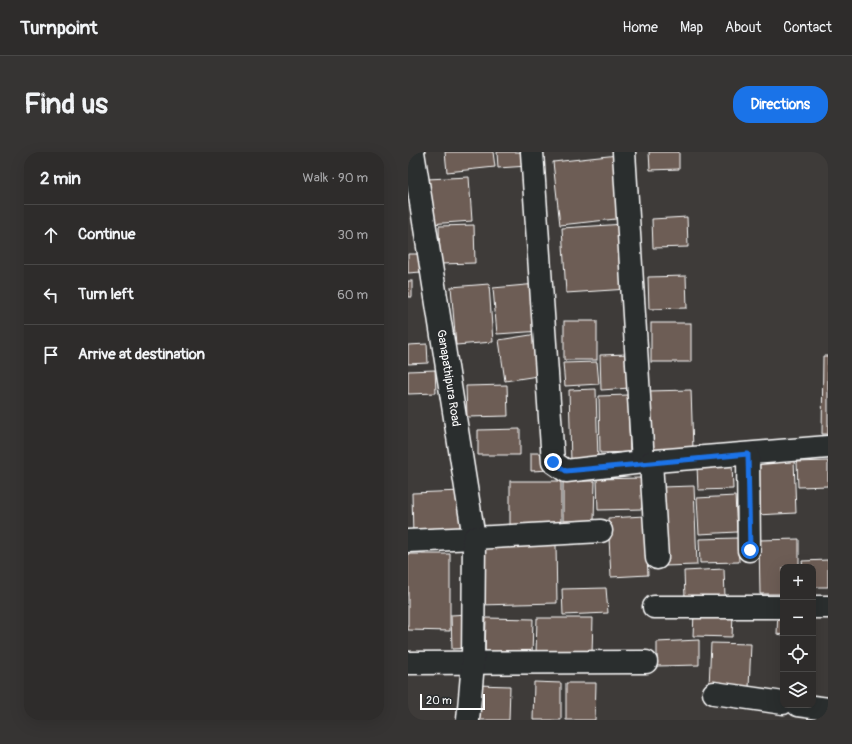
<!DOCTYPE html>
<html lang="en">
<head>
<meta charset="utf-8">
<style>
	body { margin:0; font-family:Pangolin,sans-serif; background:#363433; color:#f1f3f6 }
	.controls { position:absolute; right:12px; bottom:12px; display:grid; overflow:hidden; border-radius:8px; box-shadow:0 4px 16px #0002 }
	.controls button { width:36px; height:36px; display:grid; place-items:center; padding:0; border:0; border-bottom:1px solid #494847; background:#2e2c2b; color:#f1f3f6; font:20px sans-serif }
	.scale { position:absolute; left:12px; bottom:10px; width:65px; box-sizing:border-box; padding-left:4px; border:2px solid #fff; border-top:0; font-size:11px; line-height:14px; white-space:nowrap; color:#fff; -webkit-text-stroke:3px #2a2d2e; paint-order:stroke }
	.stop { position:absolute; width:12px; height:12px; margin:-9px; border:3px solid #1a73e8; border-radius:50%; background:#fff }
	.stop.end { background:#1a73e8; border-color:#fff; box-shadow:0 1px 4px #0008 }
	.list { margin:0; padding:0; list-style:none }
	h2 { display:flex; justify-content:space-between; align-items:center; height:52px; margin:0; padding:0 16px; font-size:17px }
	h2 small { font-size:13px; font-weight:400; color:#a7a7a9 }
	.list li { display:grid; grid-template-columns:26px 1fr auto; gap:12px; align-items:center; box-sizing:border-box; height:60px; padding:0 16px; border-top:1px solid #494847 }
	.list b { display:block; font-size:15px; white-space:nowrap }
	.list em { font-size:13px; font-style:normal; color:#a7a7a9 }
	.icon { flex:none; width:22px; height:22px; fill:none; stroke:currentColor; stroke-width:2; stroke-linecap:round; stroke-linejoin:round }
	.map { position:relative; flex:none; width:420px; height:568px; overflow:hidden; border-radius:16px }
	header { display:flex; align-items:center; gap:24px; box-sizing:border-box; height:56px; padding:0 20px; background:#2e2c2b; border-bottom:1px solid #494847 }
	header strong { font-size:19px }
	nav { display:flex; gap:22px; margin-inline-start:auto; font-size:14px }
	.intro { display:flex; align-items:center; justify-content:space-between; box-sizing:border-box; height:96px; padding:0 24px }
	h1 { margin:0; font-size:28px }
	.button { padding:10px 18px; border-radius:16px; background:#1a73e8; color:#fff; font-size:14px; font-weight:700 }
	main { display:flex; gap:24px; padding:0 24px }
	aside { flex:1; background:#2e2c2b; border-radius:16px; box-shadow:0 4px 16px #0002 }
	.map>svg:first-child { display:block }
	.building { fill:#6d5d54; stroke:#fff }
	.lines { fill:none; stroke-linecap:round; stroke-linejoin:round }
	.minor-casing { stroke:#fff; stroke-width:25 }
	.minor { stroke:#2a2d2e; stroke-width:22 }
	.route { stroke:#1a73e8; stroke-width:5 }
	.labels { text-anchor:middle; stroke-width:4; stroke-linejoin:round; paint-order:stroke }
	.street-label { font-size:12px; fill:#fff; stroke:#2a2d2e }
</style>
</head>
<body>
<header>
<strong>Turnpoint</strong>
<nav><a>Home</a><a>Map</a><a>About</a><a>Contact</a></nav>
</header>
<div class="intro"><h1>Find us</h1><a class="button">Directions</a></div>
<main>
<aside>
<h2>2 min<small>Walk · 90 m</small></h2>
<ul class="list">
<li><svg class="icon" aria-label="ahead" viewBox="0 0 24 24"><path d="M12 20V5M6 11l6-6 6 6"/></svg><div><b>Continue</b></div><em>30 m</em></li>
<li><svg class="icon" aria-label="left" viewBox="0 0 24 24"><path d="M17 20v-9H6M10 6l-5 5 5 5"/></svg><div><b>Turn left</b></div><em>60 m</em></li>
<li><svg class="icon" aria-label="arrive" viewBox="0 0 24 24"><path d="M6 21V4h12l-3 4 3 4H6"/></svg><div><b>Arrive at destination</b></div></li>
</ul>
</aside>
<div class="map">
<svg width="420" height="568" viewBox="0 0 420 568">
	<rect width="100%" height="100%" fill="#3e3b39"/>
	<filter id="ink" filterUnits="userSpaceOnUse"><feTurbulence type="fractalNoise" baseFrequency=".025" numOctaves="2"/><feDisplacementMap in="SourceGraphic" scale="8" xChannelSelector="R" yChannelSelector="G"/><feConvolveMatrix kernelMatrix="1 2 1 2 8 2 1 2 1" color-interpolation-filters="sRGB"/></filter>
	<g filter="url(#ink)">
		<g class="building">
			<path d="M 37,0 L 85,0 L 87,15 L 39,20 Z"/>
			<path d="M 89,0 L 120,0 L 120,14 L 90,16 Z"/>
			<path d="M 241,0 L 271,0 L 271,17 L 242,18 Z"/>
			<path d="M 210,3 L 217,66 L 152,73 L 145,10 Z"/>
			<path d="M 61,25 L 64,69 L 21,72 L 19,27 Z"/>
			<path d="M 279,65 L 280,95 L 245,96 L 244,67 Z"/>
			<path d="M 217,72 L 220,137 L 158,141 L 154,76 Z"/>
			<path d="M 66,73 L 67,111 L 32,112 L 31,74 Z"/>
			<path d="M 0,102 L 13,102 L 13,120 L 0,121 Z"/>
			<path d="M 278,124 L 279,156 L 241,157 L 240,125 Z"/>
			<rect x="0" y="129" width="4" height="16"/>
			<path d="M 81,132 L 85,190 L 48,193 L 43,135 Z"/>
			<path d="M 129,132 L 133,179 L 89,182 L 85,136 Z"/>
			<rect x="156" y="169" width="33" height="39"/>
			<rect x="243" y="171" width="40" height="39"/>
			<path d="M 129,182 L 136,223 L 97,229 L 91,188 Z"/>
			<path d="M 19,192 L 20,211 L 0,212 L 0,193 Z"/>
			<path d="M 220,202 L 222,236 L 193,238 L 192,203 Z"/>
			<path d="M 415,204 L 420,204 L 420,282 L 414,282 Z"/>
			<path d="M 189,210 L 191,232 L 157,234 L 155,211 Z"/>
			<path d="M 27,218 L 28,241 L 0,242 L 0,219 Z"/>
			<path d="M 99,233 L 100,264 L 59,265 L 58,234 Z"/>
			<path d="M 188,237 L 190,309 L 163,310 L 161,238 Z"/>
			<path d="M 283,238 L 285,298 L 242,300 L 240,239 Z"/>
			<path d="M 220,243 L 222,300 L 192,301 L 191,244 Z"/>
			<path d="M 112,277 L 112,303 L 70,303 L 70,278 Z"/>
			<path d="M 123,301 L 143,301 L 143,318 L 123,319 Z"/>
			<path d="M 386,307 L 388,361 L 348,363 L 346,309 Z"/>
			<path d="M 420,309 L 420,334 L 390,335 L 389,310 Z"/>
			<path d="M 324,312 L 325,337 L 290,338 L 289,313 Z"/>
			<path d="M 233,326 L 234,357 L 190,358 L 189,327 Z"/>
			<rect x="102" y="329" width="51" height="45"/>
			<path d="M 155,329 L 187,329 L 186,370 L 155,369 Z"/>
			<path d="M 286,334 L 289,413 L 256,414 L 254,335 Z"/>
			<path d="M 54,339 L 55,382 L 5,384 L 4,341 Z"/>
			<path d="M 327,344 L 329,380 L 291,382 L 289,346 Z"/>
			<path d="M 237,364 L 240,423 L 203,425 L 200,366 Z"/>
			<path d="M 330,386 L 331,410 L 292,411 L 291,387 Z"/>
			<path d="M 391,387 L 391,415 L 375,415 L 375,442 L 352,442 L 351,388 Z"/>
			<path d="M 148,393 L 149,451 L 71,453 L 69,396 Z"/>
			<path d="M 0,402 L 42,402 L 42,479 L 0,478 Z"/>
			<path d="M 420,408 L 420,435 L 405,435 L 405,415 L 395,415 L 394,409 Z"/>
			<path d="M 316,417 L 317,445 L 277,446 L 276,419 Z"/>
			<path d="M 198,436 L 200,461 L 155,463 L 154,437 Z"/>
			<path d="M 370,457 L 375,458 L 375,483 L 369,482 Z"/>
			<path d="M 286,461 L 325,462 L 324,485 L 285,484 Z"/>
			<path d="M 61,462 L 62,496 L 44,497 L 43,463 Z"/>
			<path d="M 78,466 L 125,467 L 124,504 L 77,502 Z"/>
			<path d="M 129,466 L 185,466 L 184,502 L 128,502 Z"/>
			<path d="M 291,488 L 291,513 L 249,514 L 249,490 Z"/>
			<path d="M 303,491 L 343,492 L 341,536 L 301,534 Z"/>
			<path d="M 126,530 L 153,531 L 153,568 L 125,568 Z"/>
			<path d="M 158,531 L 188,531 L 187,568 L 158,568 Z"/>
			<path d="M 69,533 L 102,534 L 101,568 L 68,568 Z"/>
		</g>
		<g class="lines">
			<g class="minor-casing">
				<g id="minor">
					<path d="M 124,0 L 145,310 L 158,319 L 235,310 L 420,295"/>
					<path d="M 216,0 L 235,310"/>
					<path d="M 340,302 L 341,398"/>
					<path d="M 243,310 L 249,406"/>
					<path d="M 0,389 L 66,386 L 5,0"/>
					<path d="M 246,455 L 375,455"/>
					<path d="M 405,455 L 420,455"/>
					<path d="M 0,511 L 238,510"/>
					<path d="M 306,541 L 375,551"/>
					<path d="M 390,553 L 420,557"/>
					<path d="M 60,568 L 65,511 L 66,386 L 193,379"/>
				</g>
			</g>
			<use href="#minor" class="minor"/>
		</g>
	</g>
	<g class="lines" filter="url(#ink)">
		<path class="route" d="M 145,310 L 158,319 L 340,302 L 342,398"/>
	</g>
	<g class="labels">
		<g class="street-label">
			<text transform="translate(41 226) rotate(81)" y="4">Ganapathipura Road</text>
		</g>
	</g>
</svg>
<div class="controls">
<button>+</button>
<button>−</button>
<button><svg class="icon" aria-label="locate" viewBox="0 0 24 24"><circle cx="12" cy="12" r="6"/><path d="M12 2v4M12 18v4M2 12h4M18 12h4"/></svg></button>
<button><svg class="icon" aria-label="layers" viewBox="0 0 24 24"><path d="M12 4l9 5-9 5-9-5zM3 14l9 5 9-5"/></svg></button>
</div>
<div class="scale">20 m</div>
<div class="stop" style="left:342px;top:398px"></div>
<div class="stop end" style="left:145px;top:310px"></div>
</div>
</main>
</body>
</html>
